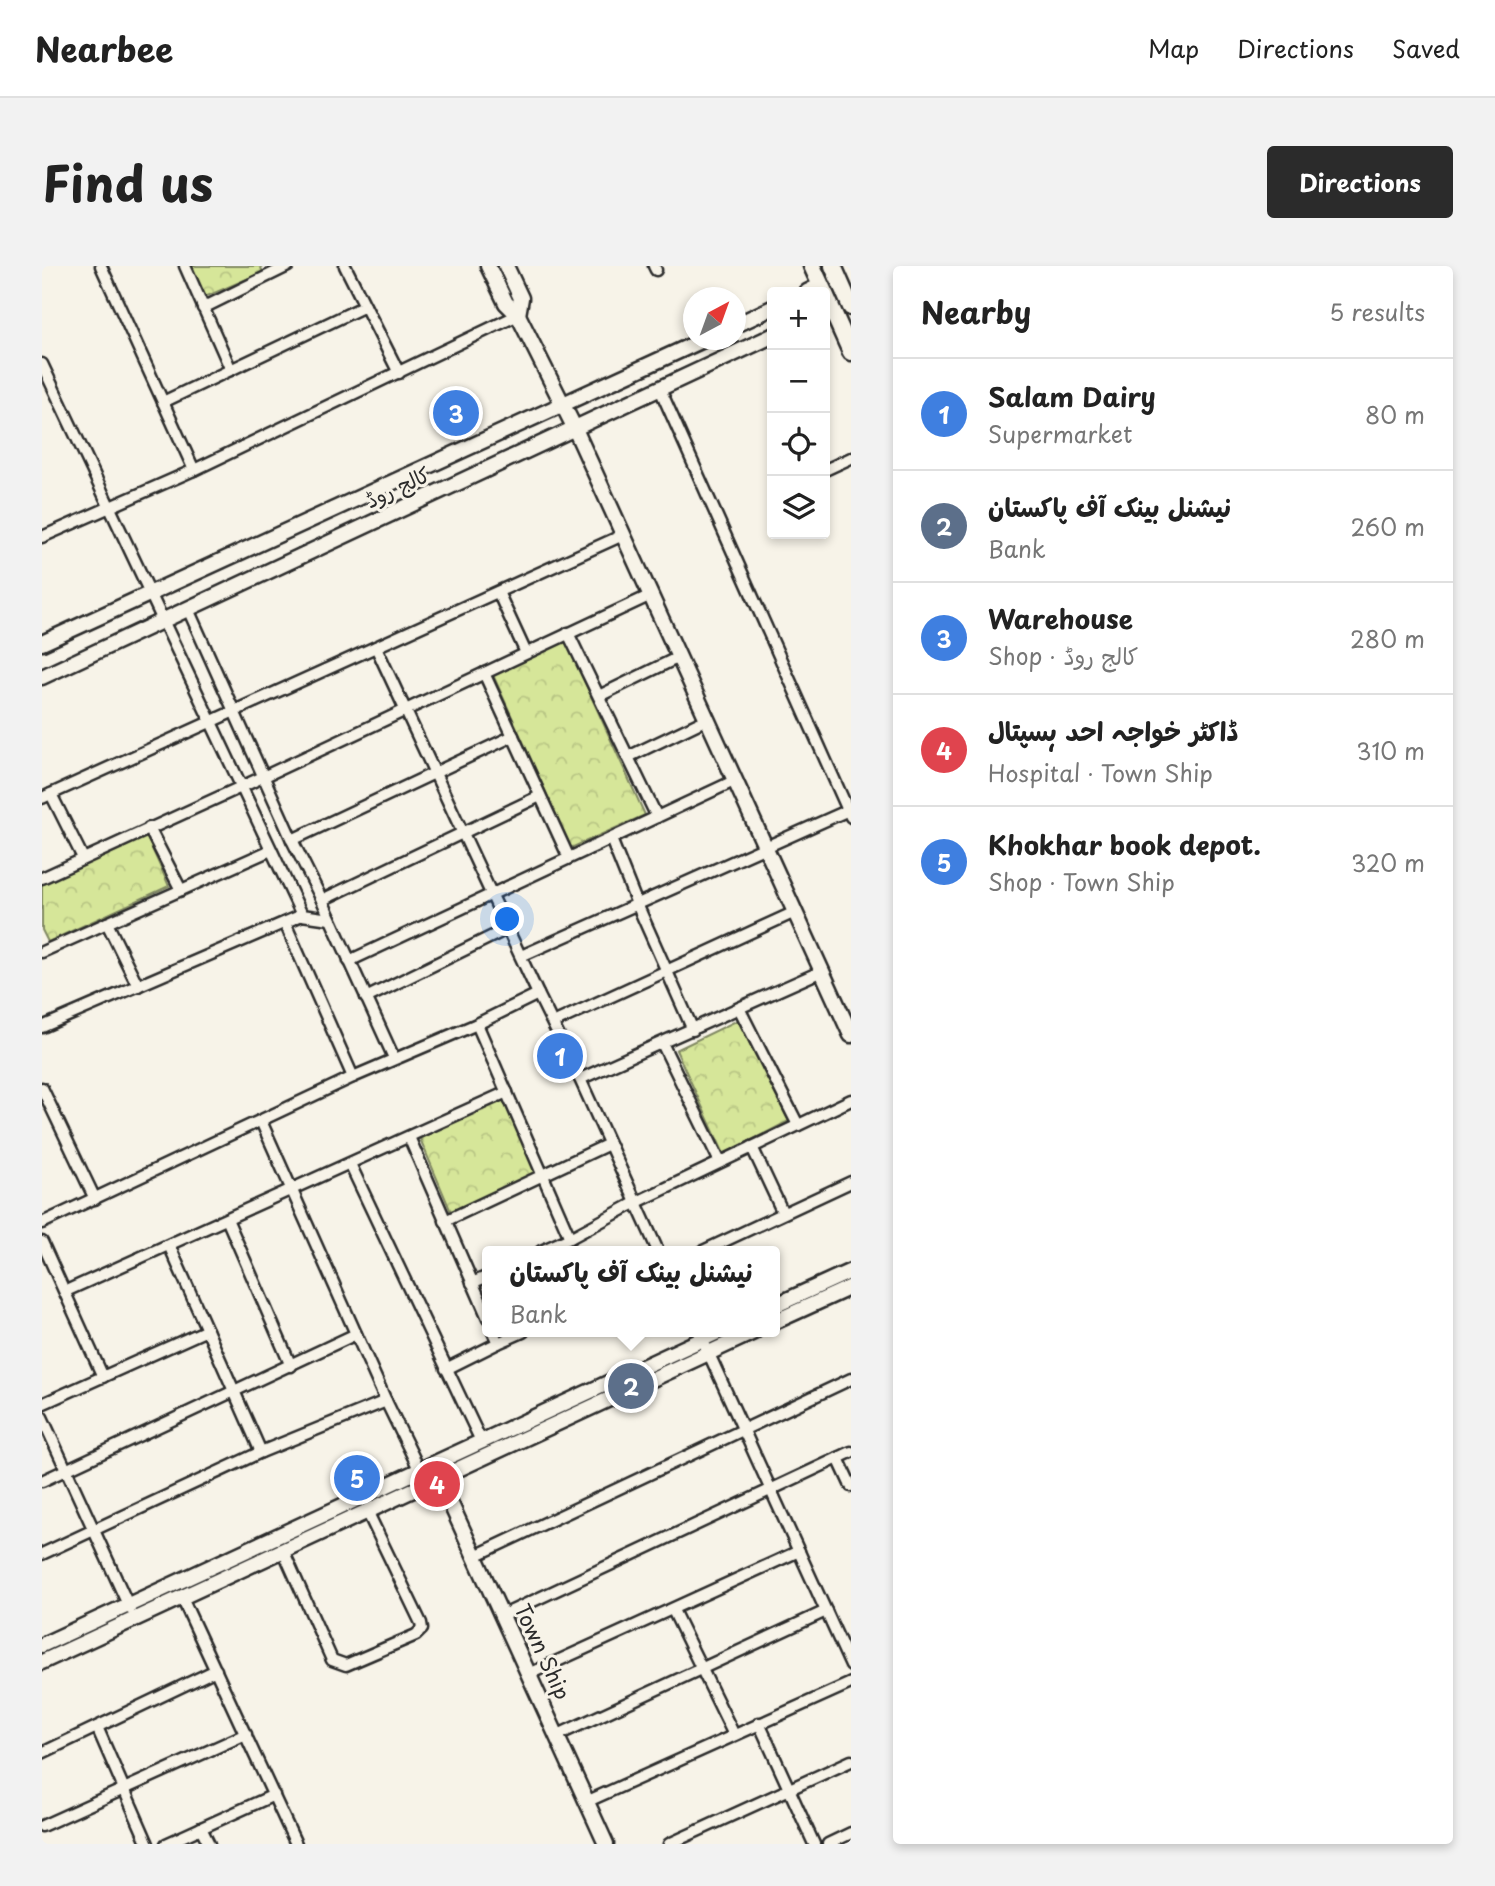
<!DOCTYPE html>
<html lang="en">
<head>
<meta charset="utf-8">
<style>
	body { margin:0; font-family:"Playpen Sans","Playpen Sans Arabic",sans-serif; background:#f2f2f2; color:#222 }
	.controls { position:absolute; right:21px; top:21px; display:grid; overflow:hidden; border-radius:7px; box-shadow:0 4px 10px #0003 }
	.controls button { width:63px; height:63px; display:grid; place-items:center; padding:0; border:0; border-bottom:2px solid #e0e0e0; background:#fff; color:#222; font:35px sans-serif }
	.compass { position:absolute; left:641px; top:21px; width:63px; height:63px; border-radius:50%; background:#fff; box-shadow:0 4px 10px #0003; rotate:41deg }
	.you { position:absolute; left:466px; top:654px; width:24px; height:24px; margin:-18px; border:5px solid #fff; border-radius:50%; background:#1a73e8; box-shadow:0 0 0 10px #1a73e833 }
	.badge { display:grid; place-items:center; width:46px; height:46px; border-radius:50%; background:#2b2b2b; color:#fff; font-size:23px; font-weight:700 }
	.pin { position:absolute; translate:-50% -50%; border:4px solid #fff; box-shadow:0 2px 7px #0006 }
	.popup { position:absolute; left:440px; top:980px; width:298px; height:91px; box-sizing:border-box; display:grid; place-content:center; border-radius:7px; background:#fff; filter:drop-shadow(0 2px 5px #0005); font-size:23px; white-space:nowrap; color:#767676 }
	.popup b { font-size:26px; color:#222 }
	.popup::after { content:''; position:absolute; left:50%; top:100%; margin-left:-14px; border:14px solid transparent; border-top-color:#fff }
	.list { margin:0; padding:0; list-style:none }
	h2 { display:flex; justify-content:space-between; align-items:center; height:91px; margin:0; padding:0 28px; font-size:30px }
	h2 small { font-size:23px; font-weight:400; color:#767676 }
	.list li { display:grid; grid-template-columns:46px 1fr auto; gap:21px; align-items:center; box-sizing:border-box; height:112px; padding:0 28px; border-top:2px solid #e0e0e0 }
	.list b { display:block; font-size:26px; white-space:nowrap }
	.list p { margin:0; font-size:23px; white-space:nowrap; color:#767676 }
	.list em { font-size:23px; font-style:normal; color:#767676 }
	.icon { flex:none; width:38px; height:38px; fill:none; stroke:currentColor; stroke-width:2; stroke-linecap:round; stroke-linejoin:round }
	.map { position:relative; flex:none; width:809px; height:1578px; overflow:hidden; border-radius:7px }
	header { display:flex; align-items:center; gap:42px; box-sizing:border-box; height:98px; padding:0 35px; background:#fff; border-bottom:2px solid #e0e0e0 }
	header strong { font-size:33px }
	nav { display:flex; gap:38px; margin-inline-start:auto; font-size:24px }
	.intro { display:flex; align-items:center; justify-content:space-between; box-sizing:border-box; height:168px; padding:0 42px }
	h1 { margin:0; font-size:49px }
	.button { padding:18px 32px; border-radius:7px; background:#2b2b2b; color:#fff; font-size:24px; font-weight:700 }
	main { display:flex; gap:42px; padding:0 42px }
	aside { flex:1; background:#fff; border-radius:7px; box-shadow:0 4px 10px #0003 }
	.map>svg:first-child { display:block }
	.park { fill:url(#park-crowns); stroke:#808862; stroke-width:2 }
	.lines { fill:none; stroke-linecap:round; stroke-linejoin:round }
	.street-casing { stroke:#2b2b2b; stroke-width:15 }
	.secondary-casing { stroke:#2b2b2b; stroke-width:19 }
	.primary-casing { stroke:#2b2b2b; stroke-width:21 }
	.street { stroke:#f7f3e8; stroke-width:10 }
	.secondary { stroke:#f7f3e8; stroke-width:14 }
	.primary { stroke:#f7f3e8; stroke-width:16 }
	.labels { text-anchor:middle; stroke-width:6; stroke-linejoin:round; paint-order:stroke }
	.street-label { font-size:21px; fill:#2b2b2b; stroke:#f7f3e8 }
</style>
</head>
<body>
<header>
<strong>Nearbee</strong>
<nav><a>Map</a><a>Directions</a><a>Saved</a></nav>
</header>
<div class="intro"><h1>Find us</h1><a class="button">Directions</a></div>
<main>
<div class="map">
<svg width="809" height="1578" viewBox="0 0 809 1578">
	<defs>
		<pattern id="park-crowns" width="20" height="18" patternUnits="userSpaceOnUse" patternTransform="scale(1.75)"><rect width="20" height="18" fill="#d6e699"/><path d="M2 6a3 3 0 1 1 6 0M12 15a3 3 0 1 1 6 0" fill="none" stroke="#b8c584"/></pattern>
	</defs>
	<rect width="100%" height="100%" fill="#f7f3e8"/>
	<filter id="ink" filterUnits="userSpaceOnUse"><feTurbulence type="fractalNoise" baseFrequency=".0143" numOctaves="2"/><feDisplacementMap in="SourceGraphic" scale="14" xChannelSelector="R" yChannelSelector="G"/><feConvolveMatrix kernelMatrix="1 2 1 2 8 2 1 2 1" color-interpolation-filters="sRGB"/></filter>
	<g filter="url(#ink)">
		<g class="park">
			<path d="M 149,0 L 218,0 L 221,6 L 163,31 Z"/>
			<path d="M 524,375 L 603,549 L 529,582 L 451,409 Z"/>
			<path d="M 103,567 L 127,620 L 6,676 L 0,664 L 0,615 Z"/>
			<path d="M 696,754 L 747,855 L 682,888 L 634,784 Z"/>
			<path d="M 463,830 L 497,905 L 409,946 L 376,868 Z"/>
		</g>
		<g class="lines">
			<g class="street-casing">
				<g id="street">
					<path d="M 59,0 L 152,204"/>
					<path d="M 143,0 L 189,104"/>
					<path d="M 303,0 L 357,107"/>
					<path d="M 612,0 L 614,4"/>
					<path d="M 161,42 L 246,0"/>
					<path d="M 0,98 L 260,649"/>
					<path d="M 618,123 L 809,551"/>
					<path d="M 121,136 L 323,40"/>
					<path d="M 783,204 L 809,192"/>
					<path d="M 0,271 L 152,204 L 476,49"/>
					<path d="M 456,326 L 484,387"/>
					<path d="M 146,343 L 250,574 L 280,634 L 352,792"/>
					<path d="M 526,367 L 615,551"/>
					<path d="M 334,381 L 496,728"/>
					<path d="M 442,407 L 527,592"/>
					<path d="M 557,430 L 637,391"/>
					<path d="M 586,491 L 665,453"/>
					<path d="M 9,528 L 41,592"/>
					<path d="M 0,532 L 581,269"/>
					<path d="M 107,562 L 139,624"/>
					<path d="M 569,573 L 595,638 L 651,764"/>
					<path d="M 250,574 L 471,470"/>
					<path d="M 0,612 L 223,510 L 609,329"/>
					<path d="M 280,634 L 498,530"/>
					<path d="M 65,657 L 96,720"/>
					<path d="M 243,657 L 311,811"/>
					<path d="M 0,686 L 229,584"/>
					<path d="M 479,690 L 809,543"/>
					<path d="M 307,695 L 694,514"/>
					<path d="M 324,732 L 465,663"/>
					<path d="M 698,744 L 756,859"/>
					<path d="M 511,757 L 753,646"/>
					<path d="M 435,758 L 528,972 L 593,937 L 809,834"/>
					<path d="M 0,761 L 260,649 L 288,653"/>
					<path d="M 620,777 L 678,896"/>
					<path d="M 538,813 L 780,705"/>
					<path d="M 0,822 L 53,933"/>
					<path d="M 219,855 L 344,1135 L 378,1205"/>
					<path d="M 367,871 L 446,1052"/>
					<path d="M 710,881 L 741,947"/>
					<path d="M 308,898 L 440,1177"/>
					<path d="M 185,953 L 249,1100"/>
					<path d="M 403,955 L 567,878"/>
					<path d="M 0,957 L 311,811 L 435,758 L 496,728 L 538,813 L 616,985"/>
					<path d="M 0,976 L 61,1111"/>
					<path d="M 127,979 L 165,1064"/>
					<path d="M 499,985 L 528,972"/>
					<path d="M 661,985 L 809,916"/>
					<path d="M 430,1017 L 446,1010"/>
					<path d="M 24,1025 L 465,826"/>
					<path d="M 451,1066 L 456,1077 L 481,1066"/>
					<path d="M 657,1066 L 809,1400"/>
					<path d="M 404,1103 L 456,1077"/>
					<path d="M 0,1138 L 165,1064 L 219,1186 L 344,1135"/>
					<path d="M 0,1151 L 88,1343"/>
					<path d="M 796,1192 L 809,1220"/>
					<path d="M 0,1215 L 314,1068"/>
					<path d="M 241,1284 L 290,1394 L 304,1399 L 374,1369 L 380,1363 L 379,1357 L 325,1245"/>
					<path d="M 0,1288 L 219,1186"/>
					<path d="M 433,1290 L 809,1113"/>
					<path d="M 140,1332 L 254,1578"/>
					<path d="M 631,1344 L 692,1469"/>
					<path d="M 459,1350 L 809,1186"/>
					<path d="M 487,1408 L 757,1285"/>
					<path d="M 717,1457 L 772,1578"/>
					<path d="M 55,1461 L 106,1578"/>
					<path d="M 516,1469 L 784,1345"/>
					<path d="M 0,1487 L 174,1404"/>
					<path d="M 544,1536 L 809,1417"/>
					<path d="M 0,1560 L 204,1468"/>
					<path d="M 159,1562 L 167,1578"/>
					<path d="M 124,1578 L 232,1529"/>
					<path d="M 627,1578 L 809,1495"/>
					<path d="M 786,1578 L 809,1567"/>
				</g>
			</g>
			<g class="secondary-casing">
				<g id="secondary">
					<path d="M 446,0 L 464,37 L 476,49 L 479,32 L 464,0"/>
					<path d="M 765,26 L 779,19"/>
					<path d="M 476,49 L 533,163 L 809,769"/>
					<path d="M 694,59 L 730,42"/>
					<path d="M 0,377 L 661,74"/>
					<path d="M 0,411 L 730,70"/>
					<path d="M 732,1040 L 809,1005"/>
					<path d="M 732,1056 L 809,1021"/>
					<path d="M 397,1212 L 564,1578"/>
					<path d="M 0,1379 L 676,1066"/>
					<path d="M 0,1396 L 712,1066"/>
				</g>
			</g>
			<g class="primary-casing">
				<g id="primary">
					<path d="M 770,0 L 782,26"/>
					<path d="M 791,0 L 809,41"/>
					<path d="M 783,28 L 809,86"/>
				</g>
			</g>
			<use href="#street" class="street"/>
			<use href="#secondary" class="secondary"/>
			<use href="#primary" class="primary"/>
		</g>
	</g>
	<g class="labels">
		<g class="street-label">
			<text transform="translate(356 222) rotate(-25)" y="7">کالج روڈ</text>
			<text transform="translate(500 1386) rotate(65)" y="7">Town Ship</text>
		</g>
	</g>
</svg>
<div class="controls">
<button>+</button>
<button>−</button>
<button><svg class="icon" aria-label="locate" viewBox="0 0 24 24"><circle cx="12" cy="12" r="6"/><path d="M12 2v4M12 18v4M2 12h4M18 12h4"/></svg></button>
<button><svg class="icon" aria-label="layers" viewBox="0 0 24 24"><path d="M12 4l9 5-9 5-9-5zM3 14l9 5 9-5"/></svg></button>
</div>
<svg class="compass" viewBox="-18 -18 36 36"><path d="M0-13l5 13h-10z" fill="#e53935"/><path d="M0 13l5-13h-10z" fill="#767676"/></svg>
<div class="you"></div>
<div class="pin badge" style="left:518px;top:790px;background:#3f7fe0">1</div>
<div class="pin badge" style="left:589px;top:1120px;background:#5c6f8a">2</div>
<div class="popup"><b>نیشنل بینک آف پاکستان</b>Bank</div>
<div class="pin badge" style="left:414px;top:147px;background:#3f7fe0">3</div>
<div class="pin badge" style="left:395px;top:1218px;background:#e0444e">4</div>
<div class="pin badge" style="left:315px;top:1212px;background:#3f7fe0">5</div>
</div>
<aside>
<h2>Nearby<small>5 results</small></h2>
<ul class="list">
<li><span class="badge" style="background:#3f7fe0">1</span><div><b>Salam Dairy</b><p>Supermarket</p></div><em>80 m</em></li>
<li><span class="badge" style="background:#5c6f8a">2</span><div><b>نیشنل بینک آف پاکستان</b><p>Bank</p></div><em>260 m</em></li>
<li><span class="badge" style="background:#3f7fe0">3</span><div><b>Warehouse</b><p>Shop · کالج روڈ</p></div><em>280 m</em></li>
<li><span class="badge" style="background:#e0444e">4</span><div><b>ڈاکٹر خواجہ احد ہسپتال</b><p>Hospital · Town Ship</p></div><em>310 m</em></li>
<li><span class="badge" style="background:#3f7fe0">5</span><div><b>Khokhar book depot.</b><p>Shop · Town Ship</p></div><em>320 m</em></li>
</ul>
</aside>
</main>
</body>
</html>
